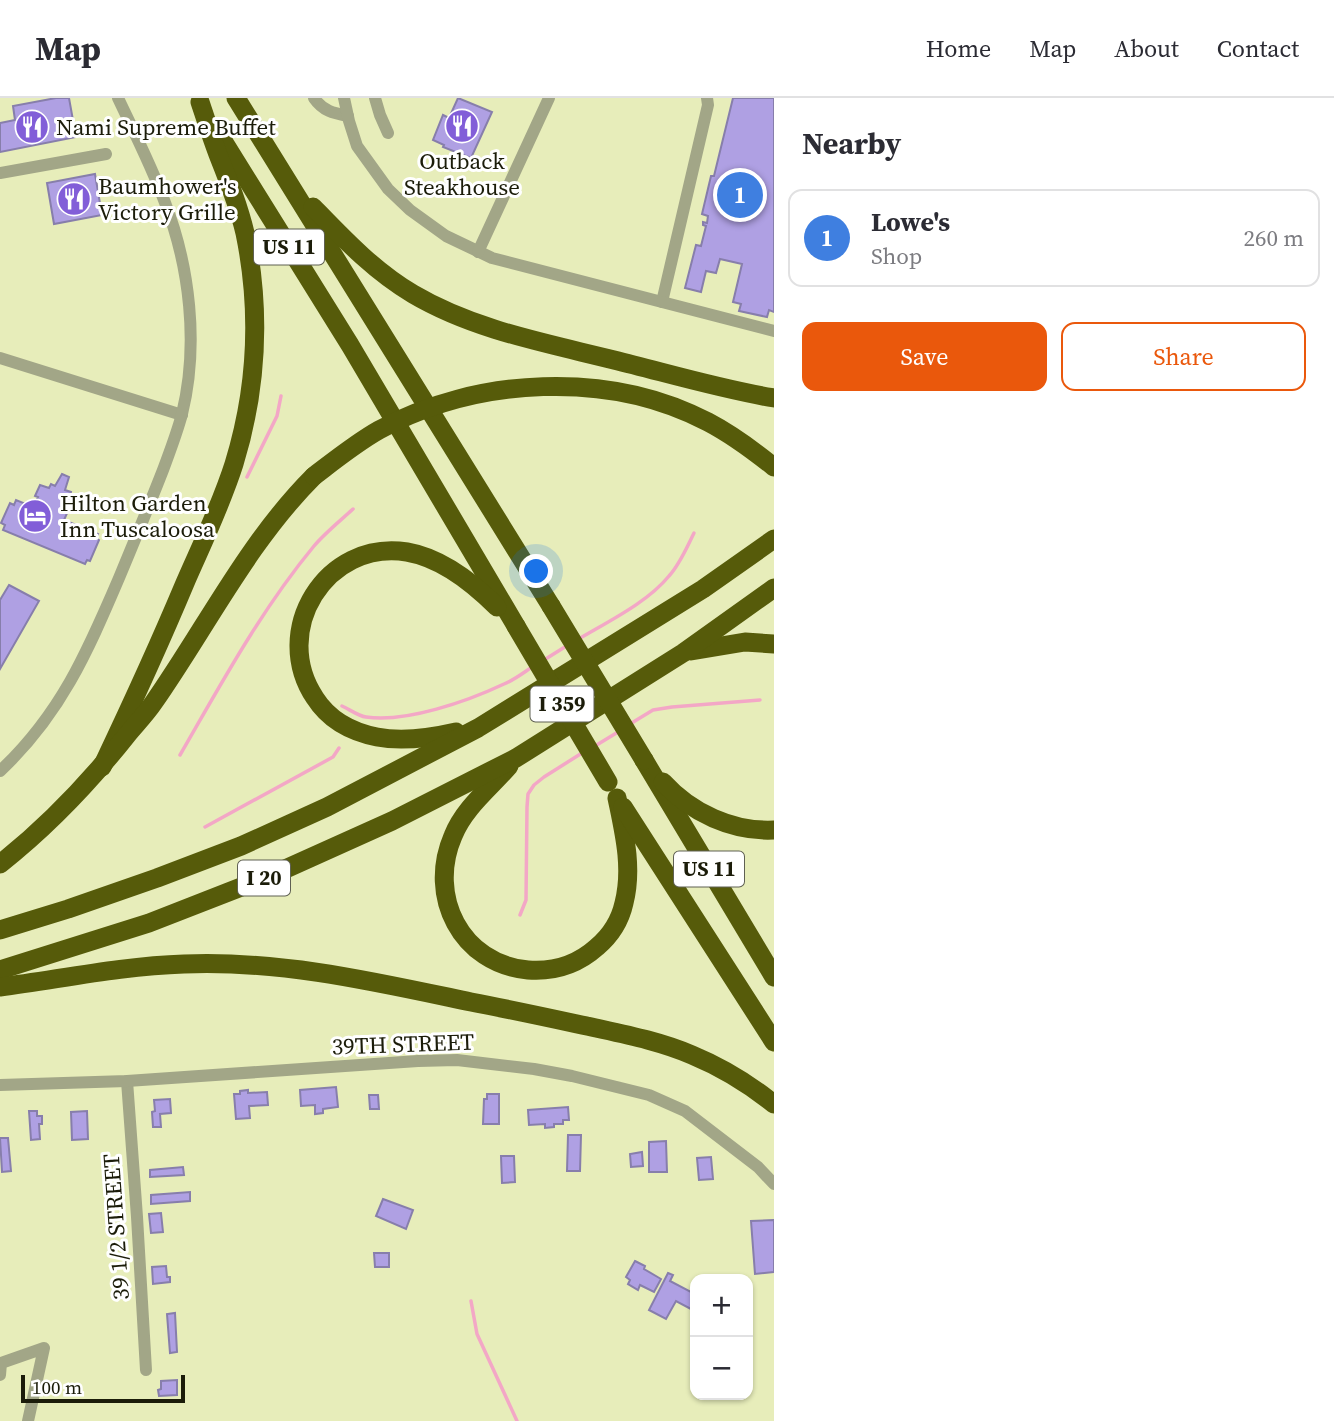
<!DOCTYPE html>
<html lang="en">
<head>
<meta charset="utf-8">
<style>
	body { margin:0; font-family:"Source Serif 4",serif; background:#f7f7f7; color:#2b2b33 }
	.controls { position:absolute; right:21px; bottom:21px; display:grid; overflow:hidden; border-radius:14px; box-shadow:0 2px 5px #0004 }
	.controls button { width:63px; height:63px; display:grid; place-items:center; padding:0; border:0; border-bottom:2px solid #e1e1e2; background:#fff; color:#2b2b33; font:35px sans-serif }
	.scale { position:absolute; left:21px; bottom:18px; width:164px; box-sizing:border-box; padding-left:7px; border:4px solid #1b1c09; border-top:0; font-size:19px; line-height:24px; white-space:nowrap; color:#1b1c09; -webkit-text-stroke:5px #fff; paint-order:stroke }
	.you { position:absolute; left:537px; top:474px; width:24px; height:24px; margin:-18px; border:5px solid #fff; border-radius:50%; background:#1a73e8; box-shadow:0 0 0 10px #1a73e833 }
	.badge { display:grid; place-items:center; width:46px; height:46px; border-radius:50%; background:#ea580c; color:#fff; font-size:23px; font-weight:700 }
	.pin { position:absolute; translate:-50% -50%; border:4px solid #fff; box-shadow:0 2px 7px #0006 }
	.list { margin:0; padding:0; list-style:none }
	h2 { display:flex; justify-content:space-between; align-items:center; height:91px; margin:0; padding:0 28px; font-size:30px }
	h2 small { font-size:23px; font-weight:400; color:#7c7c81 }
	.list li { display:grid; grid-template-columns:46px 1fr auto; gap:21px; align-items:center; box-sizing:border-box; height:98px; margin:0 14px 14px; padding:0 14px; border:2px solid #e1e1e2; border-radius:14px }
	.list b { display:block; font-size:26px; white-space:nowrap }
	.list p { margin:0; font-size:23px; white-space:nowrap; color:#7c7c81 }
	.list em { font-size:23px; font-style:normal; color:#7c7c81 }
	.actions { display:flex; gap:14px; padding:21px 28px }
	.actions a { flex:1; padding:16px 0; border:2px solid #ea580c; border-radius:14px; text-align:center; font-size:24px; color:#ea580c }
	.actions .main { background:#ea580c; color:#fff }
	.map { position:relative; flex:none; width:774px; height:1323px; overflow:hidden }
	header { display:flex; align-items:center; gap:42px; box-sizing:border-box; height:98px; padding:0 35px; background:#fff; border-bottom:2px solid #e1e1e2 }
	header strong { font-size:33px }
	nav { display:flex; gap:38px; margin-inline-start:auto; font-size:24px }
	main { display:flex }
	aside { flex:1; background:#fff }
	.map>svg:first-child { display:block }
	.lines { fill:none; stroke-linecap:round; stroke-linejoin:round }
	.stream { stroke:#f3a7c6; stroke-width:3.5 }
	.building { fill:#afa0e3; stroke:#877eab; stroke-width:2 }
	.minor { stroke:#a2a687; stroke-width:12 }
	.highway { stroke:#565b0a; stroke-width:19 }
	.highway-bridge { stroke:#565b0a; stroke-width:19 }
	.labels { text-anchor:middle; stroke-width:6; stroke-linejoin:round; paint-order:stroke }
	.shield { fill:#fff; stroke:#5f6053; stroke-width:2 }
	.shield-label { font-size:21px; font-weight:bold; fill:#1b1c09 }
	.poi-label { font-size:23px; fill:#1b1c09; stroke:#fff; text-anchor:start }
	.street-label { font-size:23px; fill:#1b1c09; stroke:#fff }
</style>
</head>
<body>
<header>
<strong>Map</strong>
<nav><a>Home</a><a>Map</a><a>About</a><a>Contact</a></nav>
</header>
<main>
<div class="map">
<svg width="774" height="1323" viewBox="0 0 774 1323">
	<rect width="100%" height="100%" fill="#e7edba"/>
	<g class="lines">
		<g class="stream">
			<path d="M 247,379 L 277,318 L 281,298"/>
			<path d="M 577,542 C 607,524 647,505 669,478 C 680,466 687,449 694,435"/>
			<path d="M 544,562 L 568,547"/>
			<path d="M 342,608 C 349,611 358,618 366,619 C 406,625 468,603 504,586 C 514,582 523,575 532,569"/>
			<path d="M 630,626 L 653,612 L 672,609 L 760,602"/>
			<path d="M 595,648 L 618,634"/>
			<path d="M 180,657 C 221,586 261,512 314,448 C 325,435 340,423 353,411"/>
			<path d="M 205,729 L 333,659 L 339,650"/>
			<path d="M 520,817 L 526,802 L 527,709 L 528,696 L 534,687 L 544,679 L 582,655"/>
			<path d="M 471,1203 L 477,1236 L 517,1323"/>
		</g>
	</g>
	<g class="building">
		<path d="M 56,0 L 69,0 L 76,39 L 0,54 L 0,25 L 15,22 L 13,8 Z"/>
		<path d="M 458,0 L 492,14 L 471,60 L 443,49 L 444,47 L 433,42 L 443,17 L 449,20 Z"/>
		<path d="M 733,0 L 774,0 L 774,214 L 769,212 L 767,219 L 739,213 L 741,206 L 733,204 L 742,166 L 720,161 L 716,175 L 706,173 L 701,194 L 685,190 L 696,147 L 701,148 L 706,128 L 703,127 L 703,124 L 707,125 L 708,118 L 702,116 L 711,78 L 714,78 Z"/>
		<path d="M 95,76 L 102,117 L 54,126 L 47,85 Z"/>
		<path d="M 62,376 L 69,379 L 65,392 L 71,394 L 70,397 L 78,401 L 72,414 L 68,413 L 64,422 L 98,436 L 96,440 L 99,442 L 90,463 L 87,462 L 85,466 L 3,432 L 5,427 L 1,425 L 10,405 L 14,407 L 16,402 L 33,409 L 38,399 L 35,398 L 40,387 L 49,390 L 51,386 L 55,388 Z"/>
		<path d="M 9,487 L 39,503 L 0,571 L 0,502 Z"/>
		<path d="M 336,989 L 338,1009 L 323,1011 L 323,1015 L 315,1016 L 315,1007 L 301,1008 L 300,992 Z"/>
		<path d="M 248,992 L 248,995 L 267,994 L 268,1007 L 249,1008 L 250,1020 L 236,1021 L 234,996 L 240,996 L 240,993 Z"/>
		<path d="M 487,996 L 499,996 L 499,1026 L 483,1026 L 484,1001 L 487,1001 Z"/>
		<path d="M 369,997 L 378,997 L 379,1011 L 370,1011 Z"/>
		<path d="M 170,1001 L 171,1015 L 160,1016 L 161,1029 L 153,1029 L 152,1014 L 155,1013 L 154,1002 Z"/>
		<path d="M 568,1009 L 569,1022 L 563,1022 L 563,1026 L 554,1026 L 554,1029 L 545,1030 L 545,1026 L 529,1027 L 528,1012 Z"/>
		<path d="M 29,1013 L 37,1013 L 37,1018 L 42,1018 L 42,1026 L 39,1026 L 40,1041 L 31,1042 Z"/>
		<path d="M 87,1013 L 88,1041 L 72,1042 L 71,1014 Z"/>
		<path d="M 568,1037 L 581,1037 L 580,1073 L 567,1073 Z"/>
		<path d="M 0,1040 L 8,1040 L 11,1073 L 2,1074 Z"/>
		<path d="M 666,1043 L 667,1074 L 649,1074 L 649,1044 Z"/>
		<path d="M 642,1054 L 643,1068 L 631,1069 L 630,1056 Z"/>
		<path d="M 501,1058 L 514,1058 L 515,1084 L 502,1085 Z"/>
		<path d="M 711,1059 L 713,1081 L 699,1082 L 697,1060 Z"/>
		<path d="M 183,1069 L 184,1077 L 150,1079 L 150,1072 Z"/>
		<path d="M 190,1094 L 190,1103 L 151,1106 L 151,1097 Z"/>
		<path d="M 383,1101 L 413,1112 L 406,1131 L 376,1118 Z"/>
		<path d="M 161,1115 L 163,1134 L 151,1135 L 149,1116 Z"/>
		<path d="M 774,1122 L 774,1174 L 755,1176 L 751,1123 Z"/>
		<path d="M 374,1155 L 389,1155 L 389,1169 L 375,1169 Z"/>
		<path d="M 635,1163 L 645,1168 L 644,1171 L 661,1181 L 654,1194 L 640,1187 L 638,1192 L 628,1186 L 630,1182 L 626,1179 Z"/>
		<path d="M 166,1168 L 167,1179 L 170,1179 L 170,1184 L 153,1186 L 152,1169 Z"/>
		<path d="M 668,1175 L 673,1177 L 670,1183 L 695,1196 L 695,1202 L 691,1211 L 676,1203 L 666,1221 L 649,1212 Z"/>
		<path d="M 175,1215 L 177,1254 L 170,1255 L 167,1216 Z"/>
		<path d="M 177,1282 L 177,1297 L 159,1298 L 158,1292 L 161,1291 L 161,1283 Z"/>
	</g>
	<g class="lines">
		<g class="minor">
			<path d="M 314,0 C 323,13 333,15 348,18"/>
			<path d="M 344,0 L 349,23 L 357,48 L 388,91 L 410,112 L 446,138 L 492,160 L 662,204 L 708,7 L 707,0"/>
			<path d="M 375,0 L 380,17 L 388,35"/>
			<path d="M 0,75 L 106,56"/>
			<path d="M 478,154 L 549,0"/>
			<path d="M 662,204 L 774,233"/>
			<path d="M 0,260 L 182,317"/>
			<path d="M 0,673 C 60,617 87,555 119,480 C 134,444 149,408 163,372 C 170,353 177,335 182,316 C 199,247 190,168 164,102 C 151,67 134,34 118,0"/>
			<path d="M 127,983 L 137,1119 L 146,1272"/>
			<path d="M 0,987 L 127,983 L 418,963 L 457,962 L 534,971 L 572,978 L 649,997 L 685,1013 L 758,1069 L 774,1086"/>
			<path d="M 0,1277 L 1,1265 L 44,1250 L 28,1323"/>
		</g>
		<g class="highway">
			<path d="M 236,0 L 551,508"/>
			<path d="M 220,38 L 350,247 L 516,528"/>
			<path d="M 313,109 C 344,141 374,173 413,196 C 474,232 546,245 614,262 C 667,275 720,291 774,300"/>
			<path d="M 691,553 L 745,544 L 774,546"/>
			<path d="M 456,634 C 430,640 403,644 377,639 C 352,634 329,622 315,600 C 270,533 326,441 407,454 C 442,460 473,485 497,509"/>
			<path d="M 644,662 L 774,879"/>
			<path d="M 509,668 C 490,690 464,710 453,738 C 427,798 461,866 528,872 C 554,874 578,866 597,849 C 610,838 620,823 624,805 C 633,770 624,734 617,700"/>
			<path d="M 102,669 C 131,608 159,547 185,485 C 202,446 221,407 234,366 C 257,291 261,213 245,135 C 239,109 229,84 219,59 C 212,41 206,22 200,4"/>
			<path d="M 663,684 C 691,715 733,734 774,732"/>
			<path d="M 623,709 L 774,944"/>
			<path d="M 0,766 C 48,728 89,685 127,637 C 136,626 146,616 154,604 C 207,528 248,444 314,378"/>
			<path d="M 0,832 L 68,811 L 157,780 L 241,748 L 327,709 L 478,630 L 703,491 L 774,441"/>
			<path d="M 0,872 L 149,825 L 272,777 L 392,723 L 516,660 L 683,555 L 774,490"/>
			<path d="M 0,889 C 61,881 122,868 184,866 C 282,862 376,884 471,904 C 513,912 554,921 596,930 C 628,937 662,944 692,957 C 721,969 749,986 774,1006"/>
		</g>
		<g class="highway-bridge">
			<path d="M 314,378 C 335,362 356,345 379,332 C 477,279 609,272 708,324 C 731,336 754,353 774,369"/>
			<path d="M 551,508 L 644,662"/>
			<path d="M 516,528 L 608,684"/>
		</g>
	</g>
	<defs>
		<g id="restaurant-disc" transform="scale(1.75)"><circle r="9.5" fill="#825ed8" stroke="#fff"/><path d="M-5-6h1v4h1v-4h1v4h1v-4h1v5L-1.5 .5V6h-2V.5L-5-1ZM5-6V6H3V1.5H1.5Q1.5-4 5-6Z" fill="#fff"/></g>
		<g id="hotel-disc" transform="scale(1.75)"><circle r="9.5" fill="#825ed8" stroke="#fff"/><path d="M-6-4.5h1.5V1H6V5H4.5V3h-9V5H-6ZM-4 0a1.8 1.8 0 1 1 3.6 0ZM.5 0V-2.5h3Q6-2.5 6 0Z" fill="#fff"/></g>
	</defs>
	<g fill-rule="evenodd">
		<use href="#restaurant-disc" x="462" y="28"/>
		<use href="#restaurant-disc" x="32" y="29"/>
		<use href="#restaurant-disc" x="74" y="101"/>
		<use href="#hotel-disc" x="35" y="418"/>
	</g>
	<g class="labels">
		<g class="shield">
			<rect x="254" y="131.5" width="70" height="35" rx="5"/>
			<rect x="530.5" y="588.5" width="63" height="35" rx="5"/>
			<rect x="674" y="753.5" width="70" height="35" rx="5"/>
			<rect x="238" y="762.5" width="52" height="35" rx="5"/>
		</g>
		<g class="shield-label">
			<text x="289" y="156">US 11</text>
			<text x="562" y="613">I 359</text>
			<text x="709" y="778">US 11</text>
			<text x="264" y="787">I 20</text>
		</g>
		<g class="poi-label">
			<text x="56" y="37">Nami Supreme Buffet</text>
			<text x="462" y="71" text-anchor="middle">Outback<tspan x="462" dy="26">Steakhouse</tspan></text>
			<text x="98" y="96">Baumhower's<tspan x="98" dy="26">Victory Grille</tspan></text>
			<text x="60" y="413">Hilton Garden<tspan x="60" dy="26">Inn Tuscaloosa</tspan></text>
		</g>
		<g class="street-label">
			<text transform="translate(403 946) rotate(-2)" y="8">39TH STREET</text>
			<text transform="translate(116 1129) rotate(-94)" y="8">39 1/2 STREET</text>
		</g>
	</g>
</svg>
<div class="controls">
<button>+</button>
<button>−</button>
</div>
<div class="scale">100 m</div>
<div class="you"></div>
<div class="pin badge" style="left:740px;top:97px;background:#3f7fe0">1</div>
</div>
<aside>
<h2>Nearby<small></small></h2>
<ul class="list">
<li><span class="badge" style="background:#3f7fe0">1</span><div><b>Lowe's</b><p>Shop</p></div><em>260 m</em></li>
</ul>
<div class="actions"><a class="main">Save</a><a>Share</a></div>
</aside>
</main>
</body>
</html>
